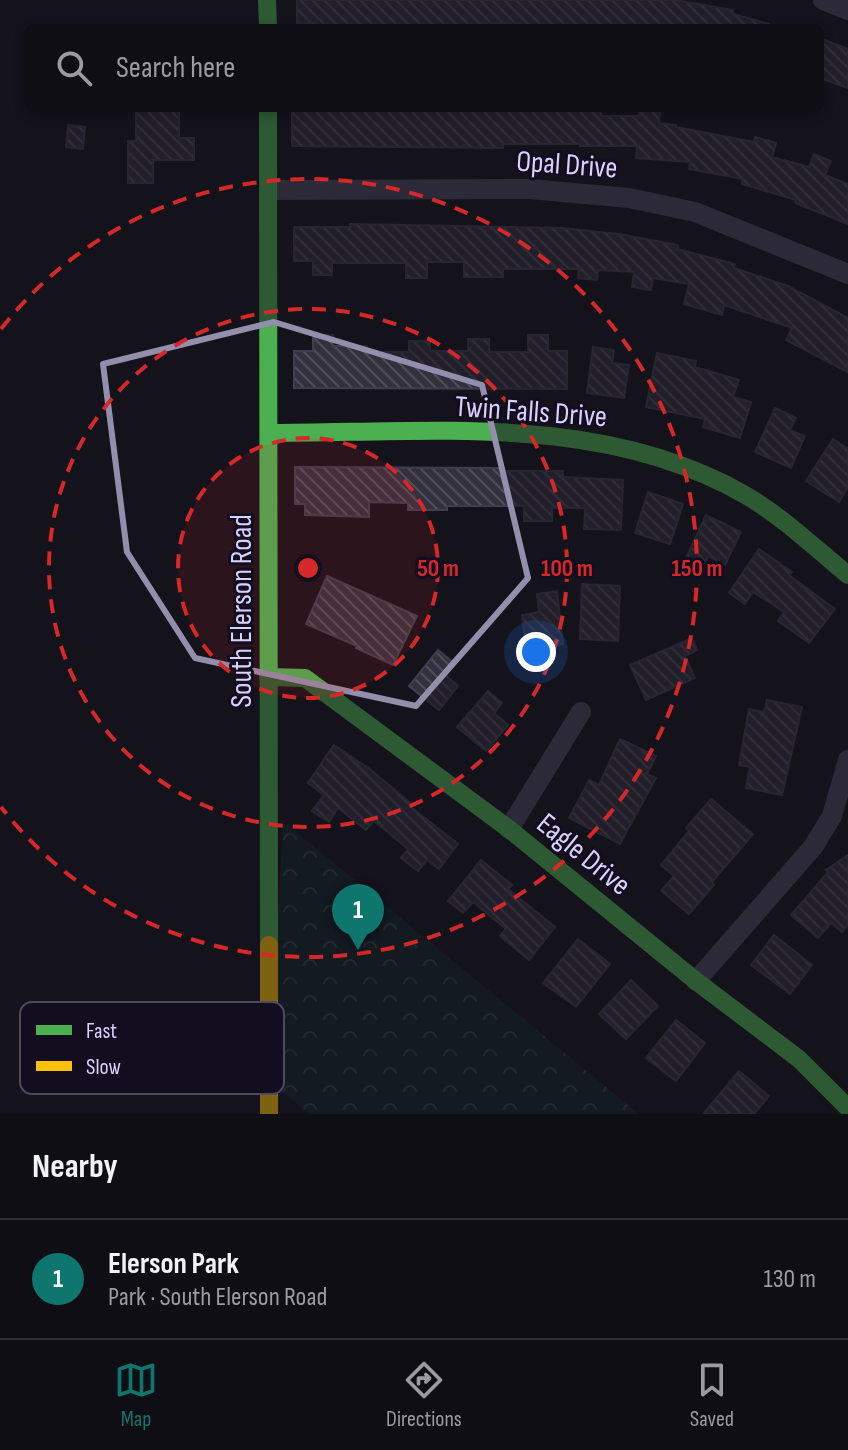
<!DOCTYPE html>
<html lang="en">
<head>
<meta charset="utf-8">
<style>
	body { margin:0; font-family:"Sofia Sans Condensed",sans-serif; background:#1d1c22; color:#f1f3f6 }
	.you { position:absolute; left:536px; top:652px; width:28px; height:28px; margin:-20px; border:6px solid #fff; border-radius:50%; background:#1a73e8; box-shadow:0 0 0 12px #1a73e833 }
	.badge { display:grid; place-items:center; width:52px; height:52px; border-radius:50%; background:#0f766e; color:#fff; font-size:26px; font-weight:700 }
	.pin { position:absolute; translate:-50% -66px; filter:drop-shadow(0 2px 4px #0008) }
	.pin::after { content:''; position:absolute; top:42px; width:28px; height:24px; background:inherit; clip-path:polygon(0 0,100% 0,50% 100%) }
	.list { margin:0; padding:0; list-style:none }
	h2 { display:flex; justify-content:space-between; align-items:center; height:104px; margin:0; padding:0 32px; font-size:34px }
	h2 small { font-size:26px; font-weight:400; color:#9b9ca0 }
	.list li { display:grid; grid-template-columns:52px 1fr auto; gap:24px; align-items:center; box-sizing:border-box; height:120px; padding:0 32px; border-top:2px solid #2f2e34 }
	.list b { display:block; font-size:30px; white-space:nowrap }
	.list p { margin:0; font-size:26px; white-space:nowrap; color:#9b9ca0 }
	.list em { font-size:26px; font-style:normal; color:#9b9ca0 }
	.icon { flex:none; width:44px; height:44px; fill:none; stroke:currentColor; stroke-width:2; stroke-linecap:round; stroke-linejoin:round }
	.map { position:relative; flex:none; width:848px; height:1114px; overflow:hidden }
	.search { position:absolute; background:#0f0e14; box-shadow:0 4px 12px #0003; left:24px; right:24px; top:24px; height:88px; display:flex; align-items:center; gap:20px; box-sizing:border-box; padding:0 28px; border-radius:12px; color:#9b9ca0; font-size:30px }
	.sheet { height:224px; background:#0f0e14 }
	nav { display:flex; justify-content:space-around; align-items:center; box-sizing:border-box; height:112px; border-top:2px solid #2f2e34; background:#0f0e14; font-size:22px; color:#9b9ca0 }
	nav a { display:grid; justify-items:center; gap:4px }
	nav .on { color:#0f766e }
	.map>svg:first-child { display:block }
	.forest { fill:url(#forest-crowns) }
	.building { fill:url(#building-back-hatch); stroke:#423d4e; stroke-width:2 }
	.lines { fill:none; stroke-linecap:round; stroke-linejoin:round }
	.street { stroke:#4a485c; stroke-width:20 }
	.fast { stroke:#4caf50; stroke-width:18 }
	.slow { stroke:#ffc107; stroke-width:18 }
	.marked { fill:none; stroke:#948ead; stroke-width:6; stroke-linejoin:round }
	.ring { fill:none; stroke:#d62828; stroke-width:4; stroke-dasharray:14 10 }
	.labels { text-anchor:middle; stroke-width:6; stroke-linejoin:round; paint-order:stroke }
	.street-label { font-size:30px; fill:#d9d1fb; stroke:#130e1f }
	.key { fill:#130e1f; stroke:#4e4861; stroke-width:2 }
	.key-label { font-size:22px; fill:#d9d1fb }
	.centre { fill:#d62828; stroke:#130e1f; stroke-width:4 }
	.ring-label { font-size:24px; text-anchor:middle; font-weight:bold; fill:#d62828; stroke:#130e1f; stroke-width:6; stroke-linejoin:round; paint-order:stroke }
</style>
</head>
<body>
<div class="map">
<svg width="848" height="1114" viewBox="0 0 848 1114">
	<defs>
		<pattern id="forest-crowns" width="20" height="18" patternUnits="userSpaceOnUse" patternTransform="scale(2)"><rect width="20" height="18" fill="#122527"/><path d="M2 6a3 3 0 1 1 6 0M12 15a3 3 0 1 1 6 0" fill="none" stroke="#344447"/></pattern>
		<pattern id="building-back-hatch" width="6" height="6" patternUnits="userSpaceOnUse" patternTransform="scale(2)"><rect width="6" height="6" fill="#33303e"/><path d="M-1 5l2 2M0 0l6 6M5-1l2 2" fill="none" stroke="#504d5b"/></pattern>
	</defs>
	<rect width="100%" height="100%" fill="#14121b"/>
	<path class="forest" d="M 283,821 L 639,1114 L 309,1114 L 269,1080 Z"/>
	<g class="building">
		<path d="M 297,0 L 675,0 L 733,10 L 733,14 L 769,24 L 768,28 L 520,28 L 520,23 L 482,23 L 482,28 L 405,28 L 405,26 L 317,28 L 317,23 L 297,23 Z"/>
		<path d="M 820,38 L 848,49 L 848,88 L 820,78 Z"/>
		<path d="M 136,108 L 179,108 L 179,138 L 194,138 L 194,160 L 153,160 L 153,183 L 128,183 L 128,141 L 136,141 Z"/>
		<path d="M 292,108 L 427,108 L 427,111 L 464,111 L 464,108 L 601,108 L 601,116 L 639,116 L 640,108 L 660,108 L 659,123 L 676,125 L 676,127 L 754,142 L 755,137 L 776,143 L 772,157 L 809,167 L 814,154 L 831,161 L 825,175 L 848,184 L 848,224 L 795,203 L 796,200 L 742,184 L 743,179 L 689,169 L 690,162 L 636,158 L 637,146 L 580,146 L 580,144 L 503,144 L 503,148 L 292,146 Z"/>
		<path d="M 68,125 L 85,127 L 83,149 L 66,147 Z"/>
		<path d="M 350,224 L 562,228 L 619,234 L 678,245 L 677,249 L 735,264 L 734,268 L 788,286 L 848,318 L 848,372 L 786,340 L 792,328 L 724,305 L 722,315 L 684,304 L 689,284 L 653,278 L 651,290 L 632,287 L 634,272 L 598,270 L 597,280 L 578,278 L 579,269 L 503,269 L 503,277 L 464,277 L 464,262 L 427,262 L 427,278 L 406,278 L 406,263 L 332,263 L 332,275 L 313,275 L 313,261 L 294,261 L 294,227 L 350,227 Z"/>
		<path d="M 313,335 L 333,335 L 333,346 L 367,346 L 367,352 L 409,352 L 409,341 L 430,341 L 430,351 L 468,351 L 468,339 L 489,339 L 489,352 L 528,352 L 528,335 L 548,335 L 548,351 L 567,351 L 567,389 L 294,388 L 294,351 L 313,351 Z"/>
		<path d="M 593,347 L 614,350 L 612,363 L 629,365 L 624,398 L 587,393 Z"/>
		<path d="M 657,353 L 696,361 L 695,367 L 739,380 L 733,397 L 751,402 L 740,438 L 703,427 L 705,419 L 646,407 Z"/>
		<path d="M 775,408 L 796,418 L 790,430 L 805,436 L 791,468 L 755,452 Z"/>
		<path d="M 833,439 L 848,449 L 848,487 L 839,502 L 806,481 Z"/>
		<path d="M 295,467 L 504,468 L 504,471 L 563,471 L 563,477 L 623,480 L 621,530 L 584,529 L 585,508 L 552,508 L 552,521 L 524,521 L 524,506 L 447,506 L 447,510 L 408,510 L 408,503 L 369,502 L 369,517 L 305,515 L 305,504 L 295,504 Z"/>
		<path d="M 648,492 L 683,504 L 670,544 L 635,533 Z"/>
		<path d="M 706,515 L 741,532 L 725,565 L 708,556 L 702,568 L 685,560 Z"/>
		<path d="M 759,549 L 792,572 L 789,575 L 835,609 L 809,643 L 778,621 L 784,612 L 753,592 L 745,604 L 729,593 Z"/>
		<path d="M 327,576 L 417,616 L 393,665 L 356,648 L 357,646 L 306,624 Z"/>
		<path d="M 582,584 L 620,586 L 618,641 L 580,639 Z"/>
		<path d="M 557,591 L 563,644 L 526,648 L 522,615 L 539,612 L 537,594 Z"/>
		<path d="M 692,638 L 697,650 L 685,656 L 695,678 L 646,700 L 630,665 Z"/>
		<path d="M 438,650 L 454,663 L 445,675 L 458,686 L 439,710 L 409,686 Z"/>
		<path d="M 488,691 L 502,703 L 494,713 L 508,725 L 486,751 L 457,727 Z"/>
		<path d="M 767,700 L 802,707 L 782,795 L 746,788 L 750,767 L 739,765 L 749,709 L 764,712 Z"/>
		<path d="M 620,739 L 656,756 L 647,774 L 656,778 L 620,844 L 569,818 L 589,780 L 599,785 Z"/>
		<path d="M 334,745 L 371,770 L 413,805 L 411,807 L 458,844 L 439,869 L 427,860 L 418,871 L 401,858 L 408,849 L 374,821 L 366,830 L 338,808 L 329,822 L 312,811 L 324,795 L 308,783 Z"/>
		<path d="M 711,799 L 753,834 L 712,882 L 714,885 L 689,914 L 661,891 L 674,876 L 661,865 L 689,831 L 686,828 Z"/>
		<path d="M 848,855 L 848,925 L 842,932 L 831,923 L 818,938 L 791,915 L 828,872 L 826,870 Z"/>
		<path d="M 481,860 L 512,885 L 508,889 L 555,927 L 529,960 L 500,936 L 506,929 L 473,902 L 463,913 L 448,901 Z"/>
		<path d="M 774,935 L 812,965 L 790,994 L 751,965 Z"/>
		<path d="M 578,939 L 610,964 L 576,1007 L 543,983 Z"/>
		<path d="M 631,980 L 658,1006 L 626,1039 L 599,1014 Z"/>
		<path d="M 676,1020 L 705,1043 L 676,1081 L 646,1058 Z"/>
		<path d="M 739,1071 L 769,1096 L 754,1114 L 703,1114 Z"/>
	</g>
	<g class="lines">
		<g class="street">
			<path d="M 823,0 L 848,10"/>
			<path d="M 269,190 L 530,189 L 629,198 L 695,212 L 848,274"/>
			<path d="M 509,829 L 581,712"/>
			<path d="M 696,981 L 813,847 L 832,816 L 848,760"/>
		</g>
		<g class="fast">
			<path d="M 267,0 L 268,28"/>
			<path d="M 268,108 L 269,945"/>
			<path d="M 269,433 C 429,433 603,412 747,496 C 784,518 815,548 848,575"/>
			<path d="M 268,677 L 305,678 L 509,829 L 696,981 L 799,1059 L 848,1108"/>
		</g>
		<path class="slow" d="M 269,945 L 269,1114"/>
	</g>
	<path d="M0 0H848V1114H0ZM 274,322 L 482,385 L 528,578 L 416,706 L 195,658 L 127,552 L 103,364 Z" fill="#14121b" fill-opacity=".55" fill-rule="evenodd"/>
	<path class="marked" d="M 274,322 L 482,385 L 528,578 L 416,706 L 195,658 L 127,552 L 103,364 Z"/>
	<circle cx="308" cy="568" r="130" fill="#d62828" fill-opacity=".12"/>
	<g class="ring">
		<circle cx="308" cy="568" r="130"/>
		<circle cx="308" cy="568" r="259"/>
		<path d="M1 329A389 389 0 1 1 1 807"/>
	</g>
	<g class="labels">
		<g class="street-label">
			<text transform="translate(567 164) rotate(4)" y="10">Opal Drive</text>
			<text transform="translate(531 411) rotate(4)" y="10">Twin Falls Drive</text>
			<text transform="translate(241 611) rotate(-90)" y="10">South Elerson Road</text>
			<text transform="translate(584 854) rotate(39)" y="10">Eagle Drive</text>
		</g>
	</g>
	<rect x="20" y="1002" width="264" height="92" rx="12" class="key"/>
	<rect x="36" y="1025" width="36" height="10" fill="#4caf50"/>
	<rect x="36" y="1061" width="36" height="10" fill="#ffc107"/>
	<g class="key-label">
		<text x="86" y="1038">Fast</text>
		<text x="86" y="1074">Slow</text>
	</g>
	<circle cx="308" cy="568" r="12" class="centre"/>
	<g class="ring-label">
		<text x="438" y="576">50 m</text>
		<text x="567" y="576">100 m</text>
		<text x="697" y="576">150 m</text>
	</g>
</svg>
<div class="you"></div>
<div class="pin badge" style="left:358px;top:950px">1</div>
<div class="search"><svg class="icon" aria-label="search" viewBox="0 0 24 24"><circle cx="10" cy="10" r="6"/><path d="M15 15l6 6"/></svg>Search here</div>
</div>
<section class="sheet">
<h2>Nearby<small></small></h2>
<ul class="list">
<li><span class="badge">1</span><div><b>Elerson Park</b><p>Park · South Elerson Road</p></div><em>130 m</em></li>
</ul>
</section>
<nav>
<a class="on"><svg class="icon" aria-label="map" viewBox="0 0 24 24"><path d="M3 6l6-2 6 2 6-2v14l-6 2-6-2-6 2zM9 4v14M15 6v14"/></svg>Map</a>
<a><svg class="icon" aria-label="directions" viewBox="0 0 24 24"><path d="M12 3l9 9-9 9-9-9zM9 14v-3h6M13 9l2 2-2 2"/></svg>Directions</a>
<a><svg class="icon" aria-label="saved" viewBox="0 0 24 24"><path d="M7 4h10v16l-5-4-5 4z"/></svg>Saved</a>
</nav>
</body>
</html>
